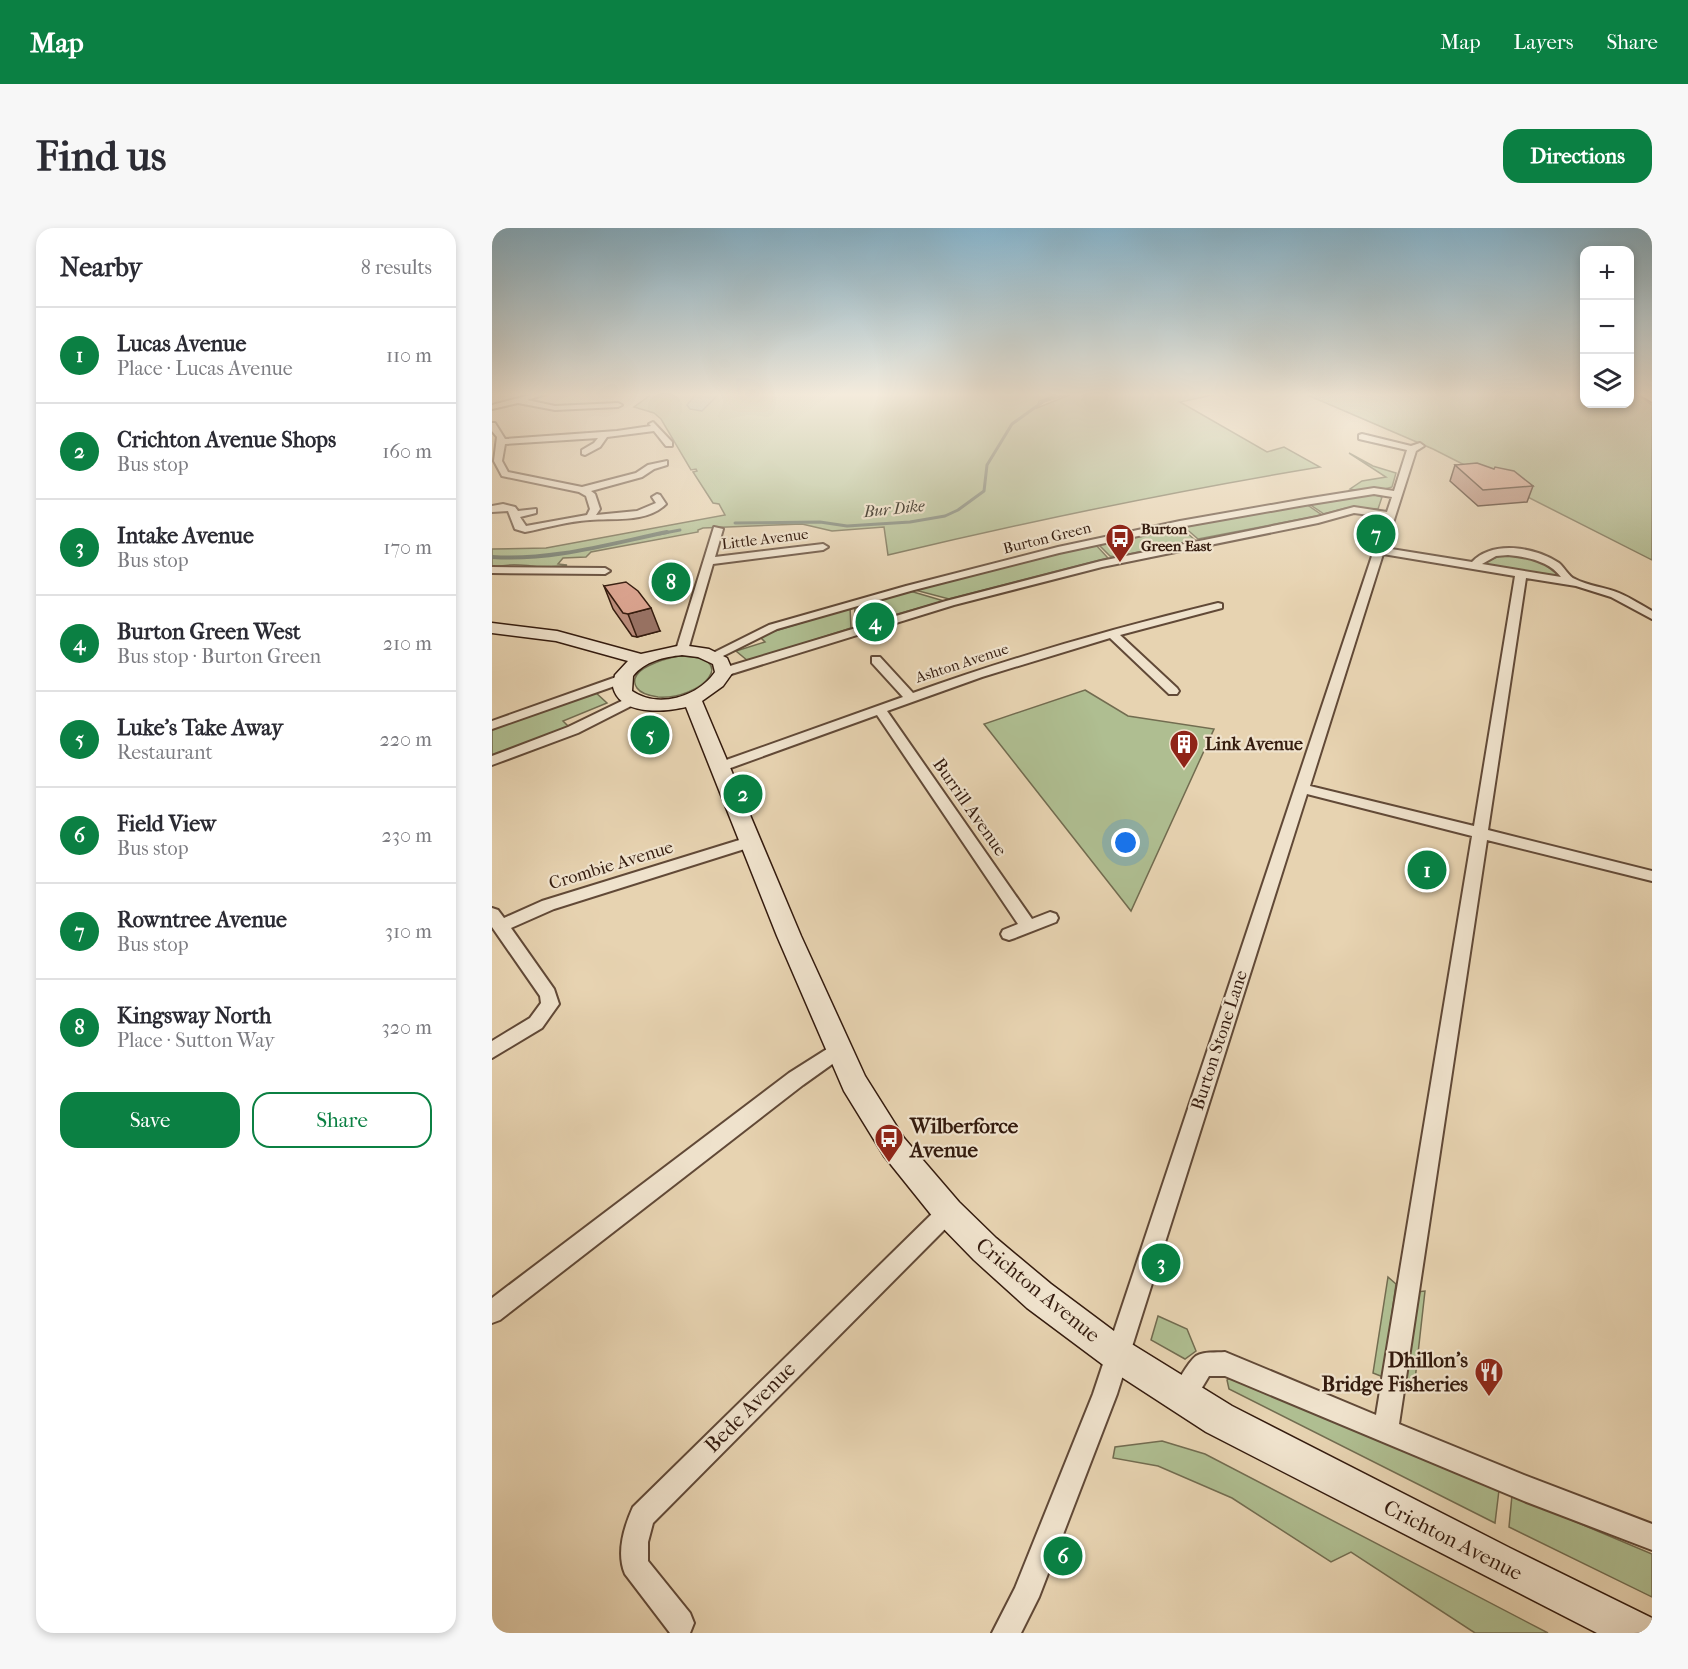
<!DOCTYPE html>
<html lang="en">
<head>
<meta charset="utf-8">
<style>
	body { margin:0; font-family:"IM FELL French Canon",serif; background:#f7f7f7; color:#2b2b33 }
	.controls { position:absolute; right:18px; top:18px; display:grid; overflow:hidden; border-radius:12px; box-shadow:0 3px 9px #0003 }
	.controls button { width:54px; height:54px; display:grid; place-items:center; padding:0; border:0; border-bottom:2px solid #e1e1e2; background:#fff; color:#2b2b33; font:30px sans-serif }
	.you { position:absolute; left:634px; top:615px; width:21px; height:21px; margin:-15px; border:4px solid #fff; border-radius:50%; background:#1a73e8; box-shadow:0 0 0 9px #1a73e833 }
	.badge { display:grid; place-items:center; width:39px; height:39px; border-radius:50%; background:#0b8043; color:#fff; font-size:20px; font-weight:700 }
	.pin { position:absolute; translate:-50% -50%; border:3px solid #fff; box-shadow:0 2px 6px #0006 }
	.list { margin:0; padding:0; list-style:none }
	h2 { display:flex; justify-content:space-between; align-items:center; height:78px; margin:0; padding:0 24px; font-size:26px }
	h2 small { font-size:20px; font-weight:400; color:#7c7c81 }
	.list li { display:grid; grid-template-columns:39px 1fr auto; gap:18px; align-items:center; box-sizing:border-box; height:96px; padding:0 24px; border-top:2px solid #e1e1e2 }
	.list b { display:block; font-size:22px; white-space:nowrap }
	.list p { margin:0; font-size:20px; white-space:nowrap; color:#7c7c81 }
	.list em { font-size:20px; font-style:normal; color:#7c7c81 }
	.actions { display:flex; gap:12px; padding:18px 24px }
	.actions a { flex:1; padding:14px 0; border:2px solid #0b8043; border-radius:18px; text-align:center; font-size:21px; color:#0b8043 }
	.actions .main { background:#0b8043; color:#fff }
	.icon { flex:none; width:33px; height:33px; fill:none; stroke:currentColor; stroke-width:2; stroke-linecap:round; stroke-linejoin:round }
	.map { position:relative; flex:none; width:1160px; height:1405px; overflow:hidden; border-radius:18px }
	header { display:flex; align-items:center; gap:36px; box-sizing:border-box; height:84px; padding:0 30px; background:#0b8043; color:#fff }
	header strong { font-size:28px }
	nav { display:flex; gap:33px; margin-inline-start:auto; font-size:21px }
	.intro { display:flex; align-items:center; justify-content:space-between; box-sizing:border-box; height:144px; padding:0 36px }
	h1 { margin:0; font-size:42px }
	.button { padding:15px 27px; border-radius:18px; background:#0b8043; color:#fff; font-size:21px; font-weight:700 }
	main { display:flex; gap:36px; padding:0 36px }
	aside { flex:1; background:#fff; border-radius:18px; box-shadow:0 3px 9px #0003 }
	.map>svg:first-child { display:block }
	.green { fill:#afbe91; stroke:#726c50; stroke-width:1.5 }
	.water { fill:#97b8aa; stroke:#6f796c; stroke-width:1.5 }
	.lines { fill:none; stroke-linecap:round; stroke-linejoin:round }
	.stream-far1 { stroke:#6f796c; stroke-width:3 }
	.stream { stroke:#6f796c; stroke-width:4 }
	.street-casing { stroke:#614937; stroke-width:4 }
	.secondary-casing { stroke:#341b0e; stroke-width:3 }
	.street { fill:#efe2cc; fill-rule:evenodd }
	.secondary { fill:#efe2cc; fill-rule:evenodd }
	.wall { fill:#bc8d7c; stroke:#341b0e; stroke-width:1.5 }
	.shaded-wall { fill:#997365; stroke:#341b0e; stroke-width:1.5 }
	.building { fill:#dba490; stroke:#341b0e; stroke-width:1.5 }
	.labels { text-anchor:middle; stroke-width:4.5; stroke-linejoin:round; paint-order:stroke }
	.far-poi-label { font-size:15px; font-weight:bold; fill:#341b0e; stroke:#efe2cc; text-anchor:start }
	.far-street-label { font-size:15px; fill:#341b0e; stroke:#efe2cc }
	.far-water-label { font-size:16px; font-style:italic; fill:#524a3d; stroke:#efe2cc }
	.poi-label { font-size:18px; font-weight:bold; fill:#341b0e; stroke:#efe2cc; text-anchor:start }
	.street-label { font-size:18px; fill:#341b0e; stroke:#efe2cc }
	.near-poi-label { font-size:21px; font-weight:bold; fill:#341b0e; stroke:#efe2cc; text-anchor:start }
	.near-street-label { font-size:21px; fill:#341b0e; stroke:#efe2cc }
</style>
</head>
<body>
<header>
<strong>Map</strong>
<nav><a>Map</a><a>Layers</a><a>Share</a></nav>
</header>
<div class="intro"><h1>Find us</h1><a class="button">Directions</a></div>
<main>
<aside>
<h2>Nearby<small>8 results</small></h2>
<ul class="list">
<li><span class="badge">1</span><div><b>Lucas Avenue</b><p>Place · Lucas Avenue</p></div><em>110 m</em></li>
<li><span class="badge">2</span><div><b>Crichton Avenue Shops</b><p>Bus stop</p></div><em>160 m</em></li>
<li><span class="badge">3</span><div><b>Intake Avenue</b><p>Bus stop</p></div><em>170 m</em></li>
<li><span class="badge">4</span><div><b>Burton Green West</b><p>Bus stop · Burton Green</p></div><em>210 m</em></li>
<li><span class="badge">5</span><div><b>Luke's Take Away</b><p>Restaurant</p></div><em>220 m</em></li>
<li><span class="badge">6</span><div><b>Field View</b><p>Bus stop</p></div><em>230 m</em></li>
<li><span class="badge">7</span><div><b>Rowntree Avenue</b><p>Bus stop</p></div><em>310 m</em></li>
<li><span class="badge">8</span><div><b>Kingsway North</b><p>Place · Sutton Way</p></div><em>320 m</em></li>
</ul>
<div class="actions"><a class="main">Save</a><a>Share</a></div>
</aside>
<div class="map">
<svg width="1160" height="1405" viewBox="0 0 1160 1405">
	<rect width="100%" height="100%" fill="#e7d3b1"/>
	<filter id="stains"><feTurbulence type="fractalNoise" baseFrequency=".00333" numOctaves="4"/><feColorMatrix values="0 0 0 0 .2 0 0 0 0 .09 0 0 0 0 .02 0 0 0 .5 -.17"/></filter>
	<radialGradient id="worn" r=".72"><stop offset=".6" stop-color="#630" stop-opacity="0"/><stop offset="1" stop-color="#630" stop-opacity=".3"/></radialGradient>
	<g class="green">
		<path d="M 160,166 L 569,166 L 547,173 L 545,180 L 580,166 L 725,166 L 688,174 L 775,224 L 792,219 L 828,239 C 683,263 539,293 396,327 L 392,299 L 340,303 L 310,296 L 211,300 L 206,302 L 206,304 L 99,324 L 94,329 L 71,330 L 66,336 L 75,337 C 67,340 59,337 51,340 C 36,337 15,335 0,340 L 0,321 L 54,320 L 233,287 L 227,276 L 221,275 L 201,244 L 205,243 L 204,241 L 199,242 L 169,191 L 162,185 L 142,179 Z"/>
		<path d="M 813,166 L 1092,166 L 1092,176 L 1138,176 L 1138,166 L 1144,166 L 1160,177 L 1160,332 L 941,221 Z"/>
		<path d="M 857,225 L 881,238 L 904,245 L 900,259 C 887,263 872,266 858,261 L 870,253 L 894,249 Z"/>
		<path d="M 880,266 L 890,269 L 886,281 L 854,280 L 832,286 L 817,276 Z"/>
		<path d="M 814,276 L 830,287 L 706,311 L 691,298 Z"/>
		<path d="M 688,299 L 703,312 L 623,329 L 618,328 L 606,316 Z"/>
		<path d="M 603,316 L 616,330 L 457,371 L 423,362 Z"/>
		<path d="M 1012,326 C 1031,328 1059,330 1069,349 L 989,336 Z"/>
		<path d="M 418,363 L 452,373 L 384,392 L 382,390 L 362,395 L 363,379 Z"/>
		<path d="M 358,380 L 359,400 L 256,433 L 244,423 L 273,414 L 267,408 Z"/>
		<path d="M 187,428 C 251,428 209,472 166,469 C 159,468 149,466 145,460 C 132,441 176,430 187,428 Z"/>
		<path d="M 593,462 L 636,488 L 722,501 L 639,683 L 492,496 Z"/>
		<path d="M 102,463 L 115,475 L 71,493 L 77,499 L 0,530 L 0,501 Z"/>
		<path d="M 896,1049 L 904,1056 L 891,1149 L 881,1145 Z"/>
		<path d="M 933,1063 L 922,1161 L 912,1157 L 924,1064 Z"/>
		<path d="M 666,1088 L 695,1101 L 704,1123 L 693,1131 L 659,1112 Z"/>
		<path d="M 739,1149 L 1007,1262 L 1003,1295 L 737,1161 L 735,1152 Z"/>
		<path d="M 670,1213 L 713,1226 L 1056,1405 L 983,1405 L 859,1324 L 839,1334 L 740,1270 L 666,1238 L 621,1230 L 623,1219 Z"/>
		<path d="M 1020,1267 L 1160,1326 L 1160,1369 L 1017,1299 Z"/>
	</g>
	<path class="water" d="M 204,166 L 227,166 L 210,183 L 198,181 L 195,177 Z"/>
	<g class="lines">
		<g class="stream-far1">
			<path d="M 243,295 L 328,294 L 355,298 L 418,294 L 453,288 L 466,282 L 492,263 L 495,237 L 520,196 L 552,173 L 575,166"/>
			<path d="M 167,306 L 188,302"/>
		</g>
		<path class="stream" d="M 0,329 C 60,333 117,316 175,304"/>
		<g class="street-casing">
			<g id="street">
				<path d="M 42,166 L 54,166 L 35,172 L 63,178 L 126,175 L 130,177 L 126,179 L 63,182 L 26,175 L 0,181 L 0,177 Z"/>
				<path d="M 161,194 L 180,214 L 180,218 L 174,218 L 162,203 L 115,209 L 108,219 L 93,227 L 90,226 L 90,222 L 102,215 L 106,210 L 13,216 L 10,233 L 16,244 L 90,259 L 144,245 L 156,237 L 175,233 L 175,237 L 162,241 L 150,249 L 99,263 L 103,266 L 108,281 L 104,287 L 145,283 L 164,275 L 160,269 L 165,266 L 168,267 L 174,276 C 155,295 122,290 98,292 C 76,293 54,300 33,304 L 23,301 L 16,283 L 0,284 L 0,278 L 11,276 L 23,279 L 26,283 L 44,281 L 44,285 L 28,289 L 34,298 L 95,287 L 98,281 L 94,268 L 87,264 L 10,248 L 2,233 L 5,209 L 0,203 L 0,195 L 3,195 L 13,211 L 125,203 L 159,198 L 157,196 Z"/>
				<path d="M 870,206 L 919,218 L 928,215 L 932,218 L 924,223 L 893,320 L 980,334 C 1001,312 1043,319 1067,335 C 1072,339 1077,349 1083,351 C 1096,358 1113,359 1127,365 C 1139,370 1149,377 1160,383 L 1160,391 L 1119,369 L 1084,358 L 1034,350 L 996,602 L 1160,643 L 1160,653 L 995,612 L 907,1196 L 1032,1247 L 1160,1296 L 1160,1322 L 1032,1273 L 733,1148 L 717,1148 L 699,1178 L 690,1181 L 681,1178 L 678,1169 C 682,1159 696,1134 704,1128 C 712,1123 724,1125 733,1124 L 884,1187 L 980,608 L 815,566 L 625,1166 L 547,1369 L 529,1405 L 500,1405 L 523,1360 L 601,1166 L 893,289 L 862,285 L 826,295 L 610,339 L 462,377 L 236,447 L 228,447 L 226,444 L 228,441 L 454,373 L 609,333 L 825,289 L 862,279 L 895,284 L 900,269 L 882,266 L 813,277 L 688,299 L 567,325 L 422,362 L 285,401 L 225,431 L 221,432 L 215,428 L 277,397 L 414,358 L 566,319 L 688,293 L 813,271 L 882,260 L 902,263 L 915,222 L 867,211 L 867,207 ZM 891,326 L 1023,348 L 982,598 L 818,558 ZM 1016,327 C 1035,329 1057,333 1069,349 L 990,336 L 1004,328 Z"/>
				<path d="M 222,299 L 231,301 L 223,329 L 331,316 L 336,319 L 331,322 L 221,336 L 196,422 L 190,426 L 186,425 L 184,422 Z"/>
				<path d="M 0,339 L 113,340 L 118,343 L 113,346 L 0,345 Z"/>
				<path d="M 726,375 L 730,376 L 730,380 L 628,407 L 685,460 L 687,463 L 685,466 L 677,466 L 618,410 L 490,449 L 395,483 L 540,691 L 558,684 L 564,686 L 566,690 L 564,694 L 523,710 L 517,712 L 511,710 L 509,706 L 511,702 L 526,696 L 385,487 L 233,542 L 228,543 L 221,539 L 223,536 L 411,469 L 380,435 L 380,429 L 388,429 L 421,465 C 521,429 623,400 726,375 Z"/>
				<path d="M 130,447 L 136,451 L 134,454 L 0,501 L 0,493 Z"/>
				<path d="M 140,468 L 146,472 L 145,475 L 86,505 L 0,537 L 0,528 L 76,499 Z"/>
				<path d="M 257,609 L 262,610 L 265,614 L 262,618 L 62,681 L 19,700 L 62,761 L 67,776 L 50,800 L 0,830 L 0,813 L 38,790 L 49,775 L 48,768 L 0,699 L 0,680 L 6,682 L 12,690 L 50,673 Z"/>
				<path d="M 346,814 L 353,817 L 355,822 L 353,827 L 311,857 L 8,1092 L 0,1095 L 0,1070 L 297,845 Z"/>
				<path d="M 456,974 L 463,977 L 467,984 L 463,991 L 161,1295 L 156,1314 L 156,1333 L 198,1385 L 202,1395 L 198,1405 L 178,1405 L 133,1346 C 124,1325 132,1299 141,1279 L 449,977 Z"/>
			</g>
		</g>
		<g class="secondary-casing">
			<g id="secondary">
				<path d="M 1147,166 L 1160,166 L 1160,174 Z"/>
				<path d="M 0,395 L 65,403 L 149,426 L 190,417 L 217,421 L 235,430 L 241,444 L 231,458 L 210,473 L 309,708 L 373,848 L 412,910 L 467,974 L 504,1010 L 559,1056 L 638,1115 L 740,1178 L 1018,1320 L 1160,1390 L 1160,1405 L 1105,1405 L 714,1204 L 614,1139 L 535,1080 L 482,1032 L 445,994 L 392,928 L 352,863 L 285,708 L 194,479 C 172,484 128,488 121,459 L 123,447 L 136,433 L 64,413 L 0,405 ZM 190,427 L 206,429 L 221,436 L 223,444 C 206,469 166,481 140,463 L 141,448 C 153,433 172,429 190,427 Z"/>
			</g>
		</g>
		<use href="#street" class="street"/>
		<use href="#secondary" class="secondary"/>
	</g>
	<g class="wall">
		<path d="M 963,237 L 1041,258 L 1035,274 L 986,278 L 958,253 Z"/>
		<path d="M 112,358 L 168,403 L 145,409 L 140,408 L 121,381 Z"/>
	</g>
	<path class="shaded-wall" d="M 159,380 L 168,403 L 145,409 L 136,386 Z"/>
	<g class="building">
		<path d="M 985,235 L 1002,241 L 1003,239 L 1022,243 L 1041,258 L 991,262 L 963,237 Z"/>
		<path d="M 134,354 L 146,363 L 159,380 L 136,386 L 131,385 L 112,358 Z"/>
	</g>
	<linearGradient id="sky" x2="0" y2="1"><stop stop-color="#87b6cf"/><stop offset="0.46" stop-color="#f4ebdc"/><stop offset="1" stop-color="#f4ebdc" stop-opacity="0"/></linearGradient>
	<rect width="1160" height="362" fill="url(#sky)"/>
	<defs>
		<g id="bus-pin" transform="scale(1.5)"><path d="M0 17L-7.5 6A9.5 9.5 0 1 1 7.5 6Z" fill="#8f2418" stroke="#efe2cc"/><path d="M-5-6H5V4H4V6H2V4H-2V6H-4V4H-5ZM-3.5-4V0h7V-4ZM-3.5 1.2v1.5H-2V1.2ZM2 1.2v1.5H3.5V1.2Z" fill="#fff"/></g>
		<g id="building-pin" transform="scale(1.5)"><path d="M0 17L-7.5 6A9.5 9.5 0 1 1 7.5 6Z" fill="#8f2418" stroke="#efe2cc"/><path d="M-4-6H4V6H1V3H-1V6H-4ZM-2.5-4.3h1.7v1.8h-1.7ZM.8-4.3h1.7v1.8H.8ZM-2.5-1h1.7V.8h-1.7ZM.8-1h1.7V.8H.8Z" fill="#fff"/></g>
		<g id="restaurant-pin" transform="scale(1.5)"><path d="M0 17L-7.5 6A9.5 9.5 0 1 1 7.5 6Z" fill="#8f2418" stroke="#efe2cc"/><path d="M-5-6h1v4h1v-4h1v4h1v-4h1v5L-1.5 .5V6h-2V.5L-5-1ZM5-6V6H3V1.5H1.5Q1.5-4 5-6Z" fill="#fff"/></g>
	</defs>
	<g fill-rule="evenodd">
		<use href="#bus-pin" x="628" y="310"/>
		<use href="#building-pin" x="692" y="516"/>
		<use href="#bus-pin" x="397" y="910"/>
		<use href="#restaurant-pin" x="997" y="1144"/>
	</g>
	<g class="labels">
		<g class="far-poi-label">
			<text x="649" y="306">Burton<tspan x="649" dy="17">Green East</tspan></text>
		</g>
		<g class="far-street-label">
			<text transform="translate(555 310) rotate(-14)" y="5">Burton Green</text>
			<text transform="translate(273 311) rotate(-7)" y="5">Little Avenue</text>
			<text transform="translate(470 435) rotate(-18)" y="5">Ashton Avenue</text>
		</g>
		<g class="far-water-label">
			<text transform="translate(402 280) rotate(-6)" y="6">Bur Dike</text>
		</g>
		<g class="poi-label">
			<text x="713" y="522">Link Avenue</text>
		</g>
		<g class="street-label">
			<text transform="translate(478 579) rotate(55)" y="6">Burrill Avenue</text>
			<text transform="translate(119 637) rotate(-17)" y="6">Crombie Avenue</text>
			<text transform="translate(727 812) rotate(-72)" y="6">Burton Stone Lane</text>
		</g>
		<g class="near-poi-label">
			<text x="418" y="905">Wilberforce<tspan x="418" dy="24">Avenue</tspan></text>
			<text x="976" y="1139" text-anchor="end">Dhillon's<tspan x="976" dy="24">Bridge Fisheries</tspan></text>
		</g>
		<g class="near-street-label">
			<text transform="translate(546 1062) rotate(39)" y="7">Crichton Avenue</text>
			<text transform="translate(258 1179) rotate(-45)" y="7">Bede Avenue</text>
			<text transform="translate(961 1312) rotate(27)" y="7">Crichton Avenue</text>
		</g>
	</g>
	<rect width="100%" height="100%" filter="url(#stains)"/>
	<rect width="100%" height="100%" fill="url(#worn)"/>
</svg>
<div class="controls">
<button>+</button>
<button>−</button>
<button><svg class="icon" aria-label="layers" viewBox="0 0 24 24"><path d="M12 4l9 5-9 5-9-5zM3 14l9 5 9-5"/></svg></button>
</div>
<div class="you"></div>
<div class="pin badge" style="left:935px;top:642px">1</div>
<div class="pin badge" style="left:251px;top:566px">2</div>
<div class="pin badge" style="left:669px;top:1035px">3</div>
<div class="pin badge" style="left:383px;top:394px">4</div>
<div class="pin badge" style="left:158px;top:507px">5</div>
<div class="pin badge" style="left:571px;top:1328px">6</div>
<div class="pin badge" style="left:884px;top:306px">7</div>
<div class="pin badge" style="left:179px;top:354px">8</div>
</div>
</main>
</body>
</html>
